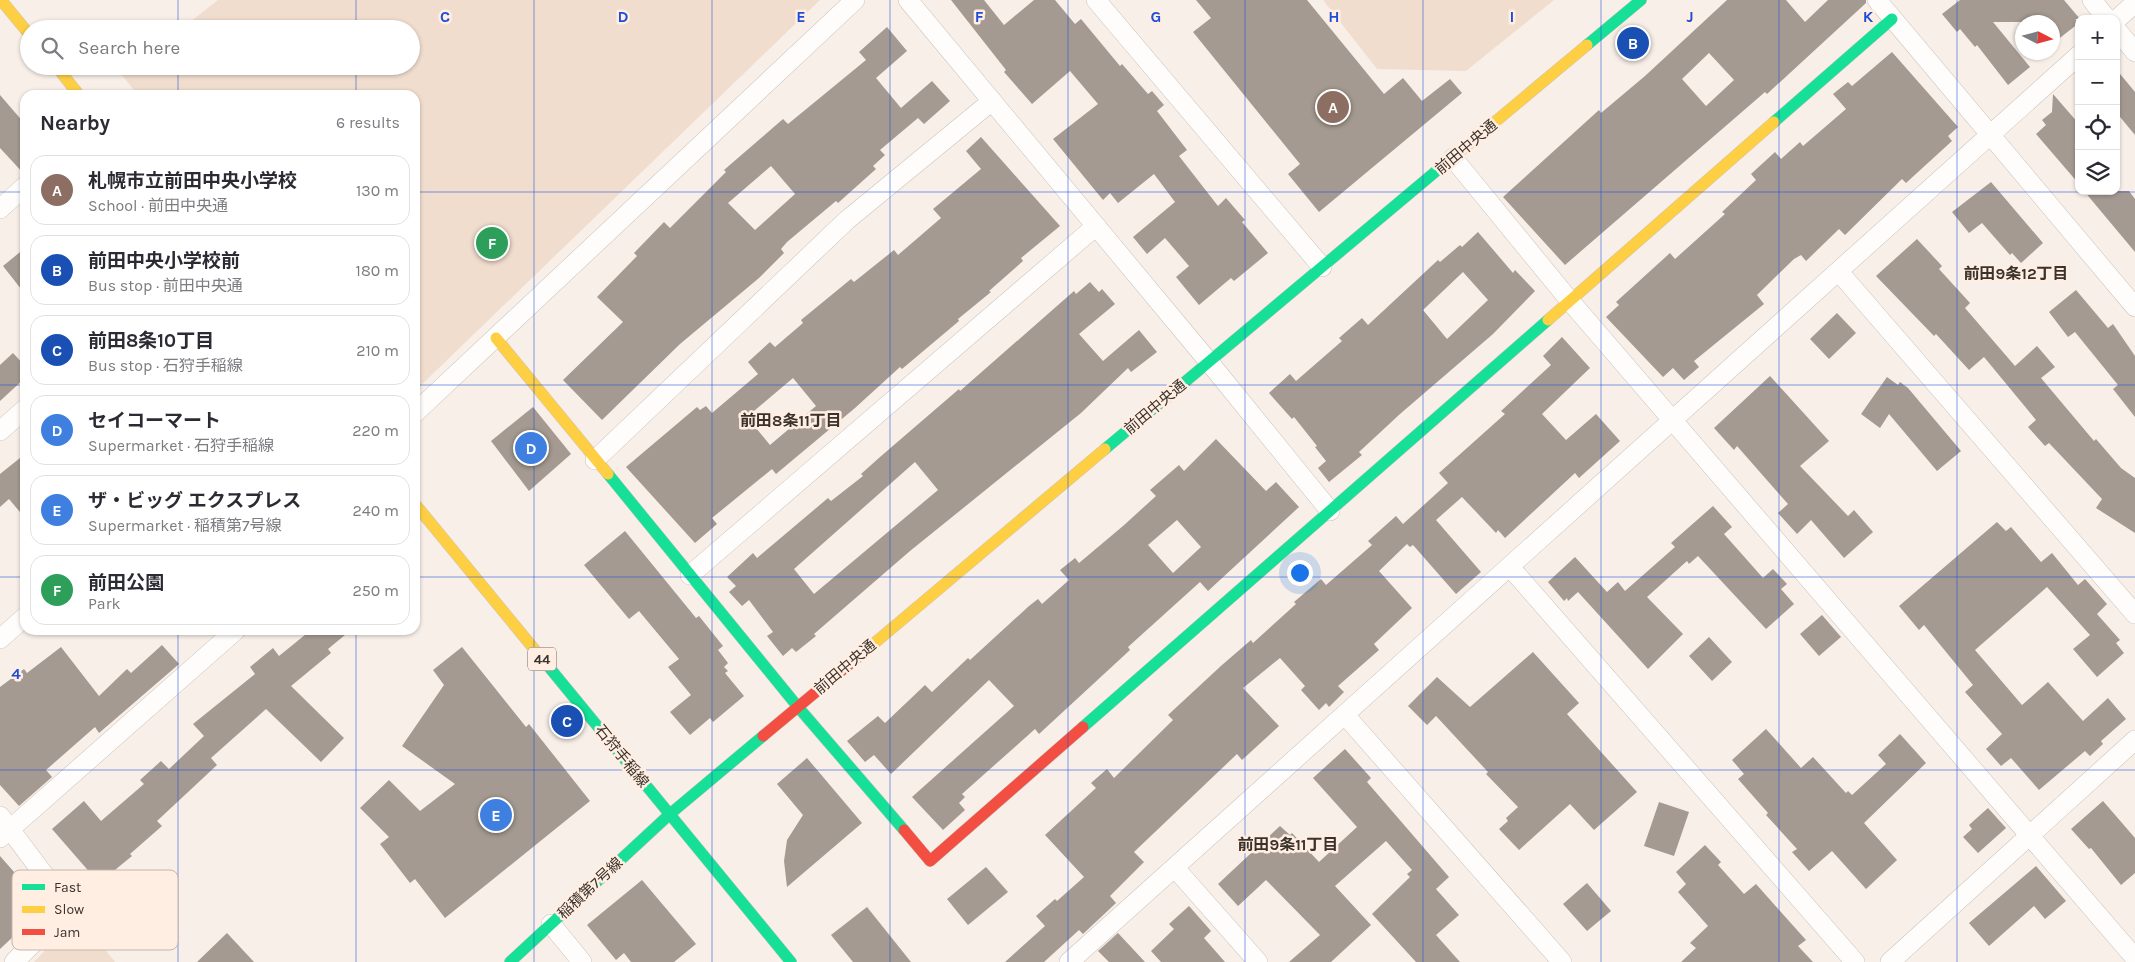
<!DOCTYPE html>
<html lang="en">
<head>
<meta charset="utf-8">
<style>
	body { margin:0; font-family:Karla,"Noto Sans JP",sans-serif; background:#f7f7f7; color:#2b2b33 }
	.controls { position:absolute; right:15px; top:15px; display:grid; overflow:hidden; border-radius:10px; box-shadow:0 1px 4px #0004 }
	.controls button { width:45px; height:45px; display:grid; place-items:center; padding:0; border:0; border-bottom:1px solid #e1e1e2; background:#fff; color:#2b2b33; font:25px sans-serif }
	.compass { position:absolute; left:2015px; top:15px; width:45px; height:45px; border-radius:50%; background:#fff; box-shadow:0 1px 4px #0004; rotate:96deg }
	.you { position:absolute; left:1299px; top:572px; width:18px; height:18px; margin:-12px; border:4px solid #fff; border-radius:50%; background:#1a73e8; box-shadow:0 0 0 8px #1a73e833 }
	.badge { display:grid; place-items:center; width:32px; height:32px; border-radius:50%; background:#7c746e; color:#fff; font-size:16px; font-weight:700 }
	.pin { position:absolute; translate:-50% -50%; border:2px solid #fff; box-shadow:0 1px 5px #0006 }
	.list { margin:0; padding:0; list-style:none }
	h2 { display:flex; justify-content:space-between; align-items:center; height:65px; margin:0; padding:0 20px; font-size:21px }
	h2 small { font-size:16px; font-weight:400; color:#7c7c81 }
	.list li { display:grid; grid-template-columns:32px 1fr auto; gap:15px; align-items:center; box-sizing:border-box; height:70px; margin:0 10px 10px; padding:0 10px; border:1px solid #e1e1e2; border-radius:15px }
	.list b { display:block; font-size:19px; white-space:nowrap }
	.list p { margin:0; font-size:16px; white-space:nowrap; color:#7c7c81 }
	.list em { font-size:16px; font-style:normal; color:#7c7c81 }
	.icon { flex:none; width:28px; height:28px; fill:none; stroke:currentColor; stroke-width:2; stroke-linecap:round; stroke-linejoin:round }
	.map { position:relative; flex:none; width:2135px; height:962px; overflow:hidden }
	.search { position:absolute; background:#fff; box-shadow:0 1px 4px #0004; left:20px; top:20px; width:400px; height:55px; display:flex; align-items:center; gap:12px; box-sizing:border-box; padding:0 18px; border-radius:28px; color:#7c7c81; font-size:19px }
	.panel { position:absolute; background:#fff; box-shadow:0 1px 4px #0004; left:20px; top:90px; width:400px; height:545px; border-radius:15px }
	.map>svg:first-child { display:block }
	.green { fill:#f0ddce }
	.building { fill:#a49a91; fill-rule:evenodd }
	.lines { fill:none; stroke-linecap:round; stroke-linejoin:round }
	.street-casing { stroke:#cac2bc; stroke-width:20 }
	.fast-casing { stroke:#cac2bc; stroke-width:12 }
	.slow-casing { stroke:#cac2bc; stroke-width:12 }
	.jam-casing { stroke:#cac2bc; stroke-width:12 }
	.street { stroke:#fefdfc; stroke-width:19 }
	.fast { stroke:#16e098; stroke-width:11 }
	.slow { stroke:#ffcf43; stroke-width:11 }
	.jam { stroke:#f24e42; stroke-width:11 }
	.grid { fill:none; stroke:#1d4ed8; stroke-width:1; stroke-opacity:0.55 }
	.labels { text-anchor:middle; stroke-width:5; stroke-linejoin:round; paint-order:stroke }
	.shield { fill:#ffeee1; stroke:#756a62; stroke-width:1 }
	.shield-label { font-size:14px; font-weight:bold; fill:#3a322c }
	.street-label { font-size:15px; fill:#3a322c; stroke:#ffeee1 }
	.neighbourhood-label { font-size:16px; font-weight:bold; fill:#3a322c; stroke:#ffeee1 }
	.key { fill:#ffeee1; stroke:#c4b6ab; stroke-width:1 }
	.key-label { font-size:14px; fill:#3a322c }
	.grid-label { font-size:16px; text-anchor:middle; font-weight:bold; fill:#1d4ed8; stroke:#ffeee1; stroke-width:5; stroke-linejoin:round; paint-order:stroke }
</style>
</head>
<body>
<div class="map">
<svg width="2135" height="962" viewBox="0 0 2135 962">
	<rect width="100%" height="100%" fill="#f8efe8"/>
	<g class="green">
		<path d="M 218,0 L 820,0 L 415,391 L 415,95 L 138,95 L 121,74 L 132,66 L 411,66 L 411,29 L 181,29 Z"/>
		<path d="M 1323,0 L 1554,0 L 1466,71 L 1377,69 Z"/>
		<path d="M 78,916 L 115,962 L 34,962 Z"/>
	</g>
	<g class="building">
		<path d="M 951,0 L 984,0 L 1004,25 L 1034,0 L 1055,0 L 1075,24 L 1081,19 L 1120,66 L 1122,64 L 1148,94 L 1152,91 L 1164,105 L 1157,111 L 1187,150 L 1179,156 L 1218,206 L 1226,198 L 1245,220 L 1242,222 L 1268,253 L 1234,281 L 1231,278 L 1199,305 L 1176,277 L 1189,266 L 1165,238 L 1147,254 L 1133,237 L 1175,202 L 1154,174 L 1118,203 L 1110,193 L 1103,200 L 1053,139 L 1098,104 L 1070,71 L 1032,104 L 1004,72 L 1006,70 Z"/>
		<path d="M 1196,0 L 1307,0 L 1384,94 L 1403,78 L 1422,101 L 1450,79 L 1462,93 L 1319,212 L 1288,174 L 1300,164 L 1193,32 L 1211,18 Z"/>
		<path d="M 1727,0 L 1786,0 L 1805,22 L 1828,0 L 1866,0 L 1866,3 L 1767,94 L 1765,92 L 1565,265 L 1503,197 L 1599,110 L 1601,113 L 1645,76 ZM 1709,53 L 1734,80 L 1706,106 L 1682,79 Z"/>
		<path d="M 1960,0 L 2064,0 L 2080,19 L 2075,19 L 2079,23 L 2052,44 L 2052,22 L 1993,22 L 2030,67 L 2008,85 L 1977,45 L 1975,47 L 1960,29 L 1957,32 L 1942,14 Z"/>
		<path d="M 887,27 L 907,51 L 876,78 L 901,108 L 932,81 L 950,101 L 924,124 L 918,118 L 880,150 L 885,155 L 873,166 L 876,169 L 838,203 L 836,201 L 787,242 L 781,249 L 784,253 L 759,278 L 680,344 L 602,420 L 563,380 L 623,322 L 597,297 L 637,256 L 634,253 L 664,222 L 670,228 L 726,172 L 724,170 L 783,119 L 788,124 L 866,60 L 859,52 ZM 771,166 L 795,194 L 755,230 L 728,203 Z"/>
		<path d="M 1892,52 L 1958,127 L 1948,136 L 1952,141 L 1906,183 L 1902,179 L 1845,235 L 1839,229 L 1806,261 L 1801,255 L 1794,259 L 1757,295 L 1764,304 L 1694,361 L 1699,367 L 1684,380 L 1673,368 L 1663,377 L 1606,317 L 1619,305 L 1616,302 L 1670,253 L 1675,259 L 1725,214 L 1722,212 L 1756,180 L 1751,174 L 1775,152 L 1781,159 L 1800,142 L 1803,146 L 1846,109 L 1833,94 L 1848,82 L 1852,86 Z"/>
		<path d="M 2116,69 L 2135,92 L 2135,135 L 2116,112 Z"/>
		<path d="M 2053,94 L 2079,124 L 2079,184 L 2036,134 L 2046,125 L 2042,120 L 2052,112 Z"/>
		<path d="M 0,95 L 25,124 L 25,175 L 0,148 Z"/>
		<path d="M 981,137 L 1060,226 L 1021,258 L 1023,261 L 989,291 L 991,292 L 958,319 L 959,321 L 902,369 L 900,367 L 855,408 L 776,474 L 772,469 L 712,518 L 717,524 L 695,543 L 626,467 L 697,407 L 700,410 L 706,406 L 712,413 L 758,374 L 748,362 L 770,342 L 775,347 L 803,323 L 801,320 L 851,279 L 854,282 L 894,250 L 898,255 L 941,218 L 933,209 L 981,169 L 966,151 ZM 793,378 L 816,406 L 770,445 L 747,417 Z"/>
		<path d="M 1991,182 L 2043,243 L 2021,263 L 2012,253 L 2010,255 L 1982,223 L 1969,233 L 1952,212 Z"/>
		<path d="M 2084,191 L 2129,191 L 2135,199 L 2135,252 Z"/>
		<path d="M 1478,232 L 1513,273 L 1515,270 L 1535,291 L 1493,334 L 1400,414 L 1359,452 L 1362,455 L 1329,482 L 1318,468 L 1326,461 L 1315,447 L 1317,446 L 1294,417 L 1292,419 L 1269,393 L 1290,374 L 1296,381 L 1342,341 L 1339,338 L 1362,318 L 1368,325 L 1438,260 L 1440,262 L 1460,245 L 1462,247 ZM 1463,272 L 1488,300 L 1447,339 L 1423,310 Z"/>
		<path d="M 1917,239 L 1942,266 L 1939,269 L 1970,303 L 1965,308 L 2015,366 L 2037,346 L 2055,367 L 2041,378 L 2094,441 L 2096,439 L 2121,468 L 2135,478 L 2135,533 L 2096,508 L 2102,499 L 2049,443 L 2045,446 L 2028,427 L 2036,420 L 1984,357 L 1969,370 L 1936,334 L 1934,336 L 1876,276 Z"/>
		<path d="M 25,248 L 25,294 L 3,266 Z"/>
		<path d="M 1090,282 L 1099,292 L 1102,289 L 1115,304 L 1079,334 L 1103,361 L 1139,330 L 1157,352 L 1131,372 L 1128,368 L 1081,413 L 910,551 L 814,634 L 816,636 L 796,652 L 792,648 L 783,656 L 767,636 L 773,632 L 749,600 L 742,606 L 729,592 L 736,586 L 727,577 L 753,553 L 757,558 L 828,498 L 831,501 L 863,476 L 861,474 L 880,457 L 959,389 L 960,391 L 1074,291 L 1076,294 ZM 915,462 L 938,490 L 814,594 L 794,569 Z"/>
		<path d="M 2076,290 L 2108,328 L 2113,324 L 2135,356 L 2135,417 L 2113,389 L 2118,385 L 2075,332 L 2068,337 L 2049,312 Z"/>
		<path d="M 1837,313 L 1856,333 L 1829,359 L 1810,339 Z"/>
		<path d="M 1562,337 L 1590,368 L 1542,414 L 1566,440 L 1596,414 L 1620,441 L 1579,478 L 1575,473 L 1505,538 L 1498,530 L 1496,533 L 1462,497 L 1436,520 L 1481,572 L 1456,594 L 1413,545 L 1410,547 L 1407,544 L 1379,571 L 1412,608 L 1374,644 L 1379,650 L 1338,686 L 1344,692 L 1329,707 L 1326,703 L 1319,710 L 1301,690 L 1305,686 L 1280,658 L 1243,688 L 1279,726 L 1242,760 L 1237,754 L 1134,852 L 1144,862 L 1110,896 L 1116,903 L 1083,934 L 1079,930 L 1044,962 L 1005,962 L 1045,926 L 1036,916 L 1055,899 L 1057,901 L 1084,877 L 1045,835 L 1096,788 L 1091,783 L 1107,769 L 1114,778 L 1173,720 L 1168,715 L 1222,665 L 1251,640 L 1253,643 L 1296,604 L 1294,602 L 1321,579 L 1326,585 L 1372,545 L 1368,541 L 1396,516 L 1403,524 L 1448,483 L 1439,473 L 1505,414 L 1501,411 L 1551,365 L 1543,356 Z"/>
		<path d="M 13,353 L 25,366 L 25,378 L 0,401 L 0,365 Z"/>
		<path d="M 1770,376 L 1829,441 L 1800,466 L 1848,516 L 1854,510 L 1873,532 L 1844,558 L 1811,520 L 1797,534 L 1778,513 L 1788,504 L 1737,446 L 1734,450 L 1714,428 Z"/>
		<path d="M 1887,377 L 1898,385 L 1900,382 L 1908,388 L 1961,451 L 1937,471 L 1889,414 L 1880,428 L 1861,414 Z"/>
		<path d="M 533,407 L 571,454 L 529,491 L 491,441 Z"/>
		<path d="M 1216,439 L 1266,491 L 1276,482 L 1299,507 L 1208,591 L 1200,582 L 1128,647 L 1130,650 L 1039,734 L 1035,729 L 962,794 L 965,797 L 959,803 L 965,810 L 943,830 L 912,797 L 1014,706 L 989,680 L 891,774 L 874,755 L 865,762 L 847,741 L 878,716 L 885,723 L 925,685 L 932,692 L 968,658 L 970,660 L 1029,606 L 1038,599 L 1042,604 L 1069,580 L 1060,570 L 1075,558 L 1079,563 L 1123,526 L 1156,496 L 1150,490 L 1179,465 L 1184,471 ZM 1177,520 L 1201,547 L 1173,573 L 1148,545 Z"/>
		<path d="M 25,454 L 25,518 L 9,499 L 0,507 L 0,474 Z"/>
		<path d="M 1713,506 L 1732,527 L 1724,534 L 1763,578 L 1773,569 L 1787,584 L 1781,589 L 1794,604 L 1766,629 L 1698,556 L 1689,564 L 1687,561 L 1647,597 L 1683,634 L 1648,669 L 1578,592 L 1568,601 L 1567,598 L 1564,601 L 1548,582 L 1575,557 L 1607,592 L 1618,582 L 1625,591 L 1675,547 L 1671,543 Z"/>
		<path d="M 1997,522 L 2006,531 L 2011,527 L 2041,562 L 2052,553 L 2078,585 L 2085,579 L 2107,604 L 2097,614 L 2120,640 L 2116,643 L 2124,653 L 2097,677 L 2073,649 L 2090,635 L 2047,587 L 1975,650 L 2022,705 L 2048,682 L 2083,721 L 2108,698 L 2126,719 L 2101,741 L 2103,744 L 2090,756 L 2085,751 L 2039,790 L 2011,758 L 2001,766 L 1986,749 L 2002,734 L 1965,692 L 1973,685 L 1924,625 L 1919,630 L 1899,606 Z"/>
		<path d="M 625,531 L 696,618 L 699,616 L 723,646 L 718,650 L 728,663 L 724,667 L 728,671 L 725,673 L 744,696 L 713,722 L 710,718 L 690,735 L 670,712 L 691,695 L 668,667 L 679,659 L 639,611 L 629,619 L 584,565 Z"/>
		<path d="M 1822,615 L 1841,637 L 1819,656 L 1800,634 Z"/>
		<path d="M 311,630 L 351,630 L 328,649 L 331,653 L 291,686 L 344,738 L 321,762 L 266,709 L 211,758 L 217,765 L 157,821 L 162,826 L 130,854 L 132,856 L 99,883 L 52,829 L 84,801 L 101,821 L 144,784 L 140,780 L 161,761 L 169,769 L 204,736 L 193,724 L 255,674 L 250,667 L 273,648 L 279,656 Z"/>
		<path d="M 1709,637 L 1732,662 L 1712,681 L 1689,656 Z"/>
		<path d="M 162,645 L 179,664 L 99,733 L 95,727 L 46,770 L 52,777 L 19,806 L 0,785 L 0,687 L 24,669 L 27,673 L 61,647 L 99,696 L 127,669 L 131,673 Z"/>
		<path d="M 462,647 L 526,727 L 529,724 L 590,801 L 445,918 L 415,879 L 410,883 L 380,844 L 389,837 L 360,808 L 389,780 L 420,811 L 455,784 L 402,746 L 444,685 L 433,670 Z"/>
		<path d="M 1533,652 L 1579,703 L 1567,714 L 1637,792 L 1594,830 L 1570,804 L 1519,850 L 1499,829 L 1508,821 L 1506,818 L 1518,807 L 1486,774 L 1488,772 L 1436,716 L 1427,725 L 1408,706 L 1437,677 L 1470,707 Z"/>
		<path d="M 1766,729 L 1801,768 L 1813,757 L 1846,793 L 1848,791 L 1852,795 L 1886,764 L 1878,755 L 1900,734 L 1926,763 L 1864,823 L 1897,860 L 1866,889 L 1832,851 L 1809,871 L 1792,852 L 1797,849 L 1766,815 L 1768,813 L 1738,779 L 1744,774 L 1732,760 Z"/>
		<path d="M 1345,749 L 1371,778 L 1367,782 L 1449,877 L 1436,889 L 1459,915 L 1436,935 L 1460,962 L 1416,962 L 1372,914 L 1410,877 L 1407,874 L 1412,870 L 1386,841 L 1335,886 L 1371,925 L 1331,962 L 1289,962 L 1320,935 L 1266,880 L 1238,906 L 1218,884 L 1280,826 L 1290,835 L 1292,833 L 1319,862 L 1357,827 L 1313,778 Z"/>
		<path d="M 807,758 L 862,823 L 787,887 L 784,861 L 787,840 L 803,815 L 777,784 Z"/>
		<path d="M 2103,801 L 2135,838 L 2135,873 L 2121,885 L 2091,848 L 2089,849 L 2071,829 Z"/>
		<path d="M 1659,802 L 1689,812 L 1674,856 L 1644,846 Z"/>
		<path d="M 1988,808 L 2006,828 L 1978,853 L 1963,837 L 1972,829 L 1969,825 Z"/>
		<path d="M 1705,845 L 1721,862 L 1718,865 L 1744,894 L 1756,884 L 1806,940 L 1798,946 L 1813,962 L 1681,962 L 1696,948 L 1690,943 L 1708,926 L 1678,892 L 1686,884 L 1676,872 Z"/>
		<path d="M 0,856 L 29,889 L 31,887 L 44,901 L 27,917 L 31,920 L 0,949 Z"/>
		<path d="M 2036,866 L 2066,901 L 2045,919 L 2034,906 L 1989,946 L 1969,923 Z"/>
		<path d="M 986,867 L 1008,892 L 968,925 L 947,899 Z"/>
		<path d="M 642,880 L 696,944 L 674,962 L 631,962 L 624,953 L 616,960 L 587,925 Z"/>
		<path d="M 1587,883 L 1611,911 L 1587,931 L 1563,904 Z"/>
		<path d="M 1189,906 L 1211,931 L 1204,938 L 1225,962 L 1161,962 L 1151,951 L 1174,929 L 1169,924 Z"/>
		<path d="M 867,907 L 911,962 L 853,962 L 831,935 Z"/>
		<path d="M 227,933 L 254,962 L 197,962 Z"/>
		<path d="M 1118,933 L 1145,962 L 1109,962 L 1098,951 Z"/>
	</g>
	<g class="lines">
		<g class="street-casing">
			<g id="street">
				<path d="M 908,0 L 1209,362 L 1330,511"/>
				<path d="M 1096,0 L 1322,267"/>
				<path d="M 1877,0 L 2135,307"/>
				<path d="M 2092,0 L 2107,19"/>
				<path d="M 2116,20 L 2135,3"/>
				<path d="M 2116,29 L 2135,52"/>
				<path d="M 1453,158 L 1570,301 L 2135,958"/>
				<path d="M 0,209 L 25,186"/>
				<path d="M 1839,272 L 2135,614"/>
				<path d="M 415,413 L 855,0"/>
				<path d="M 0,431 L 25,409"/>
				<path d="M 595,460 L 847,220 L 992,101"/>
				<path d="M 1510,567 L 1855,962"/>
				<path d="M 690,575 L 1096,226"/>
				<path d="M 0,639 L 25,617"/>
				<path d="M 1345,715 L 1562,962"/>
				<path d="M 0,816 L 69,908 L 14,962"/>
				<path d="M 0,838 L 236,630"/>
				<path d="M 1175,868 L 1258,962"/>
				<path d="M 551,924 L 582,962"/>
				<path d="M 1069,962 L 2079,55"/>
				<path d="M 1890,962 L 2135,740"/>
			</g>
		</g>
		<g class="fast-casing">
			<g id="fast">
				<path d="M 1587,45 L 1641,0"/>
				<path d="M 1774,122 L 1892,19"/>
				<path d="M 1105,449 L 1447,162"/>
				<path d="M 608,474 L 798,707 L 904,830"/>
				<path d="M 544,661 L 791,962"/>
				<path d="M 1083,727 L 1548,320"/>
				<path d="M 510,962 L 670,814 L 763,736"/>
			</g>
		</g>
		<g class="slow-casing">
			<g id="slow">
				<path d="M 1,0 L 29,34"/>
				<path d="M 56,66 L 79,95"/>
				<path d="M 1447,162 L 1587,45"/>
				<path d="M 1548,320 L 1774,122"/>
				<path d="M 496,338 L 608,474"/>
				<path d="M 415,504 L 544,661"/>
				<path d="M 871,646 L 1105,449"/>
			</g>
		</g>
		<g class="jam-casing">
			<g id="jam">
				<path d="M 763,736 L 871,646"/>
				<path d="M 904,830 L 930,861 L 1083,727"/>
			</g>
		</g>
		<use href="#street" class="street"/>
		<use href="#fast" class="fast"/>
		<use href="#slow" class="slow"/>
		<use href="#jam" class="jam"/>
	</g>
	<path class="grid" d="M 178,0 L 178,29M 356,0 L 356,29M 534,0 L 534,962M 712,0 L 712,962M 890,0 L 890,962M 1068,0 L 1068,962M 1245,0 L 1245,962M 1423,0 L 1423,962M 1601,0 L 1601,962M 1779,0 L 1779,962M 1957,0 L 1957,962M 178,66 L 178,95M 356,66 L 356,95M 0,192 L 25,192M 415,192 L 2135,192M 0,385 L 25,385M 415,385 L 2135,385M 0,577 L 25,577M 415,577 L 2135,577M 178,630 L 178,962M 356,630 L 356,962M 0,770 L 2135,770"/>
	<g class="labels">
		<rect class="shield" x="528" y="647.5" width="28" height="23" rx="4"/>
		<g class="shield-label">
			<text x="542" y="664">44</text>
		</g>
		<g class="street-label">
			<text transform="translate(1466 147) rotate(-40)" y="5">前田中央通</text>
			<text transform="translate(1155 407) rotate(-40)" y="5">前田中央通</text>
			<text transform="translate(845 667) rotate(-40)" y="5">前田中央通</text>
			<text transform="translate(622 756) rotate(51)" y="5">石狩手稲線</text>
			<text transform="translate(590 888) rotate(-43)" y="5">稲積第7号線</text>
		</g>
		<g class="neighbourhood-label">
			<text x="2016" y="279">前田9条12丁目</text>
			<text x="791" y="426">前田8条11丁目</text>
			<text x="1288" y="850">前田9条11丁目</text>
		</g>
	</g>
	<rect x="12" y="870" width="166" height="80" rx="8" class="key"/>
	<rect x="22" y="884" width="23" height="6" fill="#16e098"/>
	<rect x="22" y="906" width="23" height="7" fill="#ffcf43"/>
	<rect x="22" y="929" width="23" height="6" fill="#f24e42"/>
	<g class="key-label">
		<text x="54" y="892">Fast</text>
		<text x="54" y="914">Slow</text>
		<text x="54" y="937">Jam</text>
	</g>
	<g class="grid-label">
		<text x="445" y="22">C</text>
		<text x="623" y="22">D</text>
		<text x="801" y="22">E</text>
		<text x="979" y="22">F</text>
		<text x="1156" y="22">G</text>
		<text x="1334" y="22">H</text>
		<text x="1512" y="22">I</text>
		<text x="1690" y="22">J</text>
		<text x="1868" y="22">K</text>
		<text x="16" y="679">4</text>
	</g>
</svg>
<div class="controls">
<button>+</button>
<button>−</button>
<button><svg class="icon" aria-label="locate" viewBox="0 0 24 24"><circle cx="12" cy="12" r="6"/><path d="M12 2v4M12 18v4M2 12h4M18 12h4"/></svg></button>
<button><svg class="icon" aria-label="layers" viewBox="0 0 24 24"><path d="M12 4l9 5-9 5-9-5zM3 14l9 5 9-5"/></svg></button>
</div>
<svg class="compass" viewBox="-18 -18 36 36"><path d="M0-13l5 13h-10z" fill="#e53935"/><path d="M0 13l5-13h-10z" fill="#7c7c81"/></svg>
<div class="you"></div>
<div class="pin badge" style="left:1333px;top:107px;background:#8d6e63">A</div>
<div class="pin badge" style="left:1633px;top:43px;background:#1a4fb4">B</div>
<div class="pin badge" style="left:567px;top:721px;background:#1a4fb4">C</div>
<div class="pin badge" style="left:531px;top:448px;background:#3f7fe0">D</div>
<div class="pin badge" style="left:496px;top:815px;background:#3f7fe0">E</div>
<div class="pin badge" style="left:492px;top:243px;background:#2e9e5b">F</div>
<div class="search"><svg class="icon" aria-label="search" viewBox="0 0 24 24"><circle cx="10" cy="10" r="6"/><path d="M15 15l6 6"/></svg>Search here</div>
<section class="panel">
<h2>Nearby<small>6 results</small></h2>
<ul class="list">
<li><span class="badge" style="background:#8d6e63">A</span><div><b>札幌市立前田中央小学校</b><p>School · 前田中央通</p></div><em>130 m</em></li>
<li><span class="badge" style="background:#1a4fb4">B</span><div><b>前田中央小学校前</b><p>Bus stop · 前田中央通</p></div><em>180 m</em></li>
<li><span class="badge" style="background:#1a4fb4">C</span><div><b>前田8条10丁目</b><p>Bus stop · 石狩手稲線</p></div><em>210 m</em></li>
<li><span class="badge" style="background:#3f7fe0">D</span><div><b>セイコーマート</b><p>Supermarket · 石狩手稲線</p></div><em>220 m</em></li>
<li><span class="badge" style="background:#3f7fe0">E</span><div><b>ザ・ビッグ エクスプレス</b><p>Supermarket · 稲積第7号線</p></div><em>240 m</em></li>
<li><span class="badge" style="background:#2e9e5b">F</span><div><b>前田公園</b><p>Park</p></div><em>250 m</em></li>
</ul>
</section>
</div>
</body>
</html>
